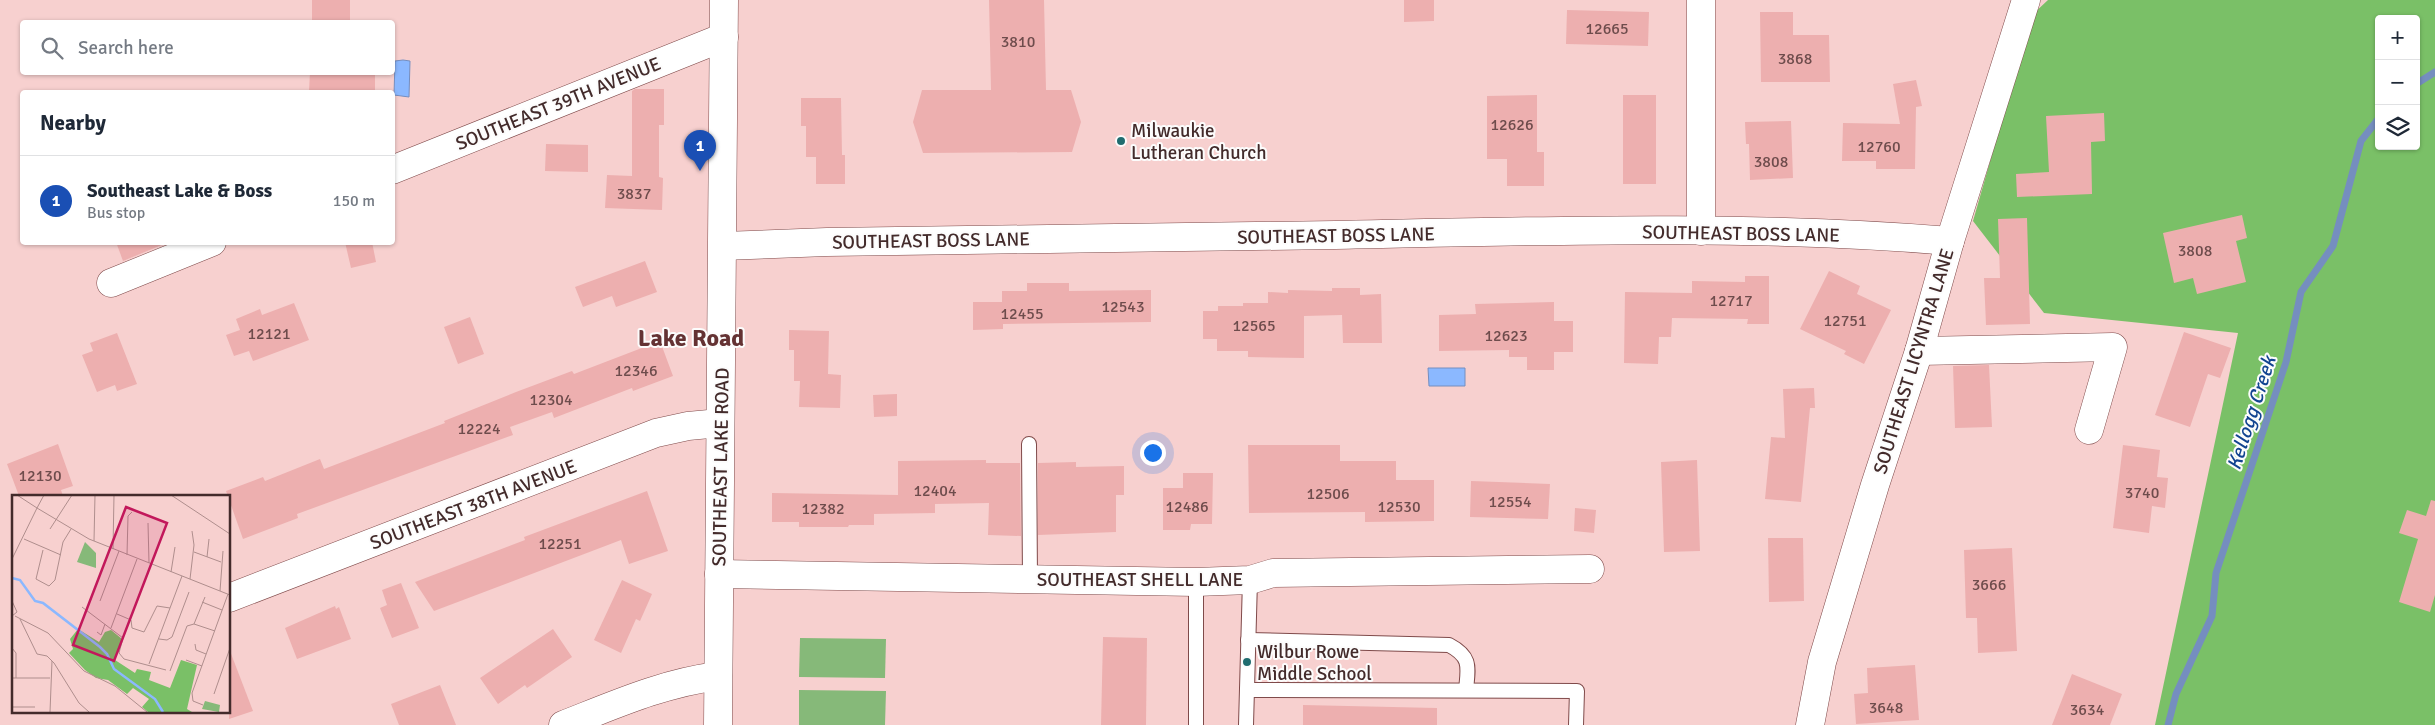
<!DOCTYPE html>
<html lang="en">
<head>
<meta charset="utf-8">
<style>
	body { margin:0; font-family:Signika,sans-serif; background:#f6f6f7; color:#1f2937 }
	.controls { position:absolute; right:15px; top:15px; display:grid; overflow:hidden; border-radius:5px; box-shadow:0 1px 4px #0004 }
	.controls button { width:45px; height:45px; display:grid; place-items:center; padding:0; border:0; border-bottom:1px solid #e0e1e3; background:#fff; color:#1f2937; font:25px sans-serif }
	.you { position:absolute; left:1152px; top:452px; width:18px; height:18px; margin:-12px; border:4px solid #fff; border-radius:50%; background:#1a73e8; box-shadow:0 0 0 8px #1a73e833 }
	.badge { display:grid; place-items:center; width:32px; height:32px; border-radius:50%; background:#206c6f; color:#fff; font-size:16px; font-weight:700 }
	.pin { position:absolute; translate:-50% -41px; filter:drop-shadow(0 1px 2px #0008) }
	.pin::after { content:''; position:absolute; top:26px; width:18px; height:15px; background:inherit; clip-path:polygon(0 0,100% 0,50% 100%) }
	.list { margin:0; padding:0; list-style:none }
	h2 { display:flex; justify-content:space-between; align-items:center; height:65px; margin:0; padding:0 20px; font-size:21px }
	h2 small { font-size:16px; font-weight:400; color:#747a83 }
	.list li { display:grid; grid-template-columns:32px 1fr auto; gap:15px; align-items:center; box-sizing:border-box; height:90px; padding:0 20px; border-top:1px solid #e0e1e3 }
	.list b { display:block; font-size:19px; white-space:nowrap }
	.list p { margin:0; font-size:16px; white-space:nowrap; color:#747a83 }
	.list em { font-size:16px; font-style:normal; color:#747a83 }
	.icon { flex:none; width:28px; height:28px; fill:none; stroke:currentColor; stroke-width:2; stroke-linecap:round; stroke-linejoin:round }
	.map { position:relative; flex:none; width:2435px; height:725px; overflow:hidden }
	.search { position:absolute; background:#fff; box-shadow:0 1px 4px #0004; left:20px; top:20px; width:375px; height:55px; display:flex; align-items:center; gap:12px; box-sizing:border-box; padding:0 18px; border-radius:5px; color:#747a83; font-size:19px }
	.panel { position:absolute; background:#fff; box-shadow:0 1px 4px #0004; left:20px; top:90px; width:375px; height:155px; border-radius:5px }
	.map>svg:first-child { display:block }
	.green { fill:#86b979 }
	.forest { fill:#7ac067; fill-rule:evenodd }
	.water { fill:#8bb8ff; stroke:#758ebf }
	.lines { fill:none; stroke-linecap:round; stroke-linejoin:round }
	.stream { stroke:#758ebf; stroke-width:7 }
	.building { fill:#edafaf }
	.service-casing { stroke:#7f4a4a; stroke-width:16 }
	.minor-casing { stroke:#7f4a4a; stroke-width:29 }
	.secondary-casing { stroke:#7f4a4a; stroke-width:29 }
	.service { stroke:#fff; stroke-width:14 }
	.minor { stroke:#fff; stroke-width:28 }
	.secondary { stroke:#fff; stroke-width:28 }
	.poi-dot { fill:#206c6f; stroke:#fcfcfc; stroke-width:2 }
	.labels { text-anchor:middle; stroke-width:4; stroke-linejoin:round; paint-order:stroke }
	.number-label { font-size:16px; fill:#6e4c4c }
	.street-label { font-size:19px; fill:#432b2b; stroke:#fcfcfc }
	.poi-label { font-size:19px; fill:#432b2b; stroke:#fcfcfc; text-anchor:start }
	.water-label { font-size:20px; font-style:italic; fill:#124490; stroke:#fcfcfc }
	.district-label { font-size:24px; font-weight:bold; fill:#643233; stroke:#fcfcfc }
	.inset-river { fill:none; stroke:#8bb8ff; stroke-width:2.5 }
	.inset-road { fill:none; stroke:#af8e8d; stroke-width:1 }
	.view { fill:#c2185b; fill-opacity:0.15; stroke:#c2185b; stroke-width:2.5 }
	.inset-edge { fill:none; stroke:#432b2b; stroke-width:2.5 }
</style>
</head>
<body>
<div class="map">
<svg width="2435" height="725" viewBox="0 0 2435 725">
	<rect width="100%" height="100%" fill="#f7d0cf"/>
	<g class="green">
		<path d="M 800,638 L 886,639 L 885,678 L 799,677 Z"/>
		<path d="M 799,690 L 886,691 L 885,725 L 799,725 Z"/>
	</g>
	<path class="forest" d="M 2048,0 L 2435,0 L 2435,725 L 2155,725 L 2238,333 L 2044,313 L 1973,221 L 2032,15 ZM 2379,19 L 2416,19 L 2416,146 L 2379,146 Z"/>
	<g class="water">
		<path d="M 403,60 L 410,61 L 409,97 L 394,95 L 395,61 Z"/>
		<path d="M 1428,368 L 1465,368 L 1465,386 L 1429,386 Z"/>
	</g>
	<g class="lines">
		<g class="stream">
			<path d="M 2416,84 L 2435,72"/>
			<path d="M 2168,725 L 2176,694 L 2212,616 L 2216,573 L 2286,362 L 2301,292 L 2333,246 L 2361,141 L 2379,118"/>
		</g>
	</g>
	<g class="building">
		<rect x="312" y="0" width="38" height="22"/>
		<path d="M 989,0 L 1044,0 L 1046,90 L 1071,90 L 1081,122 L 1072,152 L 923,153 L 913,122 L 922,90 L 991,90 Z"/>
		<path d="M 1404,0 L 1434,0 L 1434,21 L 1404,22 Z"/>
		<path d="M 1567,10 L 1649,12 L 1648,46 L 1566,44 Z"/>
		<path d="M 1760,12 L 1793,12 L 1793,35 L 1829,35 L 1830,82 L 1761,82 Z"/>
		<path d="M 310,72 L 375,72 L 375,92 L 309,92 Z"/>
		<path d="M 1916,80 L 1922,106 L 1916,107 L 1915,169 L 1876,169 L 1876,161 L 1842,161 L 1843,123 L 1900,124 L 1893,84 Z"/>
		<path d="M 635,89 L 664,89 L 664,125 L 659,125 L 659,177 L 663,178 L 662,210 L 605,208 L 607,175 L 632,176 L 632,91 Z"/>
		<path d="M 1537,95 L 1537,152 L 1544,152 L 1544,186 L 1507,186 L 1507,159 L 1487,159 L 1487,96 Z"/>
		<rect x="1623" y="95" width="33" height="89"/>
		<path d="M 801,98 L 841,98 L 842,155 L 845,155 L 845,184 L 816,184 L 816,157 L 806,157 L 806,126 L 801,126 Z"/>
		<path d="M 2104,113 L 2105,141 L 2091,142 L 2092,194 L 2017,197 L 2016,174 L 2049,172 L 2046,116 Z"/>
		<path d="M 1791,121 L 1793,178 L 1750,180 L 1749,144 L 1746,144 L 1745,122 Z"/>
		<path d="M 546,144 L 588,145 L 588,172 L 545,171 Z"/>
		<path d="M 2242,215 L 2247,238 L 2236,241 L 2246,282 L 2197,294 L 2193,278 L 2174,283 L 2163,233 Z"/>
		<path d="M 2027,218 L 2030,324 L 1986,325 L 1984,278 L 2000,278 L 1998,219 Z"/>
		<path d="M 116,242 L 169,242 L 123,261 Z"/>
		<path d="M 345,242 L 372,242 L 376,262 L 351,268 Z"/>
		<path d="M 645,261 L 657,292 L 616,307 L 612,296 L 583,307 L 575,287 Z"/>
		<path d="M 1829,271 L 1860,286 L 1857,294 L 1891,310 L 1864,364 L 1844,354 L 1846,351 L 1800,329 Z"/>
		<path d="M 1745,276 L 1769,276 L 1769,324 L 1747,324 L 1748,319 L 1672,318 L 1671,337 L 1659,337 L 1658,364 L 1624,363 L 1625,292 L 1692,293 L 1692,281 L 1745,282 Z"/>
		<path d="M 1027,283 L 1069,283 L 1069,291 L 1151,290 L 1151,322 L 1003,324 L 1003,329 L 973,330 L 973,302 L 1002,302 L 1002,291 L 1027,291 Z"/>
		<path d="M 1332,288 L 1360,288 L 1360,295 L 1381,294 L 1382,343 L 1343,343 L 1342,315 L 1304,316 L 1304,358 L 1248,357 L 1248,351 L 1217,351 L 1217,339 L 1203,339 L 1203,311 L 1218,311 L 1218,306 L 1243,306 L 1243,303 L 1268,303 L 1268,292 L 1288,293 L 1288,290 L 1332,291 Z"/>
		<path d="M 1554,302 L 1554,321 L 1573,321 L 1573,352 L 1554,352 L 1554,370 L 1527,370 L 1527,357 L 1509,357 L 1509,350 L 1439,351 L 1439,315 L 1476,314 L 1475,304 Z"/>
		<path d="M 294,303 L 309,340 L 253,361 L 249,351 L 234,356 L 226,335 L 240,330 L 236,319 L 260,309 L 262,315 Z"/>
		<path d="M 470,317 L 484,354 L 458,364 L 444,327 Z"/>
		<path d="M 789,330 L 829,331 L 828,374 L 841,375 L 840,408 L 799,407 L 800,381 L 794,381 L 794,350 L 789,350 Z"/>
		<path d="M 2184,332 L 2231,348 L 2220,378 L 2208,374 L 2190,427 L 2155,415 Z"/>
		<path d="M 117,333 L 137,384 L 117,391 L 115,385 L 97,392 L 82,355 L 93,351 L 90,343 Z"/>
		<path d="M 660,341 L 673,376 L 633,391 L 632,388 L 554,418 L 552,412 L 510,427 L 513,435 L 297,514 L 298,518 L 243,539 L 226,491 L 263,477 L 265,481 L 320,459 L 324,469 L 445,423 L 444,421 L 516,392 L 572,371 L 574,374 Z"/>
		<path d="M 1989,365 L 1992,427 L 1955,428 L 1953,366 Z"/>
		<path d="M 1814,388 L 1815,408 L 1810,408 L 1801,502 L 1765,499 L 1771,437 L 1785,438 L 1783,389 Z"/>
		<path d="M 897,394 L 897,416 L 874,417 L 873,395 Z"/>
		<path d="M 58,444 L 73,486 L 61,490 L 63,496 L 19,496 L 7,464 Z"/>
		<path d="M 1248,445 L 1340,445 L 1340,461 L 1396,461 L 1396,480 L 1434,480 L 1434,521 L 1365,522 L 1365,512 L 1249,513 Z"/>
		<path d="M 2123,445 L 2160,450 L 2157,477 L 2168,478 L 2165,508 L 2152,506 L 2149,533 L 2113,528 Z"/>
		<path d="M 986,460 L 986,463 L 1020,463 L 1021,536 L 988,535 L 989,503 L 935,504 L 935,513 L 874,514 L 874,525 L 849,525 L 848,527 L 799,527 L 799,522 L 772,522 L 772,493 L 898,495 L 898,461 Z"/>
		<path d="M 1697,460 L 1700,551 L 1664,552 L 1661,462 Z"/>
		<path d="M 1076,462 L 1076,467 L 1124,466 L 1124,495 L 1116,495 L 1116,532 L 1038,535 L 1038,463 Z"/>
		<path d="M 1183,473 L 1213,473 L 1212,524 L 1191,524 L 1190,530 L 1163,530 L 1163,488 L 1183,488 Z"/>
		<path d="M 1471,481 L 1550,484 L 1548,519 L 1470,517 Z"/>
		<path d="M 647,491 L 668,551 L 629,564 L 621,540 L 434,611 L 415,582 L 525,540 L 524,537 Z"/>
		<path d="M 2431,500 L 2435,501 L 2435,595 L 2430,612 L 2399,602 L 2418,539 L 2399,533 L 2407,510 L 2426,516 Z"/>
		<path d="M 1575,508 L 1596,510 L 1594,533 L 1574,531 Z"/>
		<path d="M 1768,538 L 1803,538 L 1804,601 L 1769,602 Z"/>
		<path d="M 2012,548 L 2017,651 L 1978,653 L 1977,618 L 1966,618 L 1964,550 Z"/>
		<path d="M 622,580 L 652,594 L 640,621 L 636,619 L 621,653 L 594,640 Z"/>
		<path d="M 401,583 L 419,628 L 392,638 L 380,608 L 387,605 L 382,590 Z"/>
		<path d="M 335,606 L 336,609 L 339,607 L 351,639 L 297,659 L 285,628 Z"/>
		<path d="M 553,629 L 572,657 L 527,688 L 525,685 L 498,704 L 480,678 Z"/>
		<path d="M 1103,637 L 1147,638 L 1146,725 L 1101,725 Z"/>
		<path d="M 230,651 L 253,711 L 229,719 L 229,652 Z"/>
		<path d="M 1915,665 L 1919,720 L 1856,724 L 1854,694 L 1868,693 L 1867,668 Z"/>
		<path d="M 2072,674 L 2122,694 L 2110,725 L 2052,725 Z"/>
		<path d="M 440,685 L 456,725 L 399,725 L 391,704 Z"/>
		<path d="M 1303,705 L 1437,708 L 1437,725 L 1303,725 Z"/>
	</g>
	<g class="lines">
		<g class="service-casing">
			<g id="service">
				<path d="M 1029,444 L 1030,579"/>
				<path d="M 1248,640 L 1449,645 C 1472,657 1468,668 1466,690"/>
				<path d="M 1247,690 L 1577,691 L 1576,725"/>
				<path d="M 1196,725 L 1196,582"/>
				<path d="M 1246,725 L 1250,580"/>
			</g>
		</g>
		<g class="minor-casing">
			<g id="minor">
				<path d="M 392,170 L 724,37"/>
				<path d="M 1701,231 L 1701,0"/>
				<path d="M 723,246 L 827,242 C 996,239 1166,238 1335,235 C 1540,231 1746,224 1950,241"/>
				<path d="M 111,283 L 212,242"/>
				<path d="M 1919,351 L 2113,347 L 2089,430"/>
				<path d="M 719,574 L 1196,582 L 1250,580 L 1273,573 L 1590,569"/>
				<path d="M 229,598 L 656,433 L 688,426 L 720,423"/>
				<path d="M 563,725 C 614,705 663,683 718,676"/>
				<path d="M 1810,725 L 1822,662 L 1875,485 L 1919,351 L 1950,241 L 2026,0"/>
			</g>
		</g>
		<g class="secondary-casing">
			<path id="secondary" d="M 718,725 L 724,0"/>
		</g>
		<use href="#service" class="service"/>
		<use href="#minor" class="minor"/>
		<use href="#secondary" class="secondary"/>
	</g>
	<g class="poi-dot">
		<circle cx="1121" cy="141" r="5"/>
		<circle cx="1247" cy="662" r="5"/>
	</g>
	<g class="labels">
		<g class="number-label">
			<text x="1607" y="34">12665</text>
			<text x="1018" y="47">3810</text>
			<text x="1795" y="64">3868</text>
			<text x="1512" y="130">12626</text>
			<text x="1879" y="152">12760</text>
			<text x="1771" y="167">3808</text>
			<text x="634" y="199">3837</text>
			<text x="2195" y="256">3808</text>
			<text x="1731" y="306">12717</text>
			<text x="1123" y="312">12543</text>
			<text x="1022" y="319">12455</text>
			<text x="1845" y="326">12751</text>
			<text x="1254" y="331">12565</text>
			<text x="269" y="339">12121</text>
			<text x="1506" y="341">12623</text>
			<text x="636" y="376">12346</text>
			<text x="551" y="405">12304</text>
			<text x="479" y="434">12224</text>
			<text x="40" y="481">12130</text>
			<text x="935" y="496">12404</text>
			<text x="2142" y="498">3740</text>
			<text x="1328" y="499">12506</text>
			<text x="1510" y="507">12554</text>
			<text x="1187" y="512">12486</text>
			<text x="1399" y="512">12530</text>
			<text x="823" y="514">12382</text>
			<text x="560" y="549">12251</text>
			<text x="1989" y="590">3666</text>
			<text x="1886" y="713">3648</text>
			<text x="2087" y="715">3634</text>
		</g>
		<g class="street-label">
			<text transform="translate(558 103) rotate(-22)" y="7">SOUTHEAST 39TH AVENUE</text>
			<text transform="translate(1741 233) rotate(1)" y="7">SOUTHEAST BOSS LANE</text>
			<text transform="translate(1336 235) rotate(-1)" y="7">SOUTHEAST BOSS LANE</text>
			<text transform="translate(931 240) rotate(-1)" y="7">SOUTHEAST BOSS LANE</text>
			<text transform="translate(1913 361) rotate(-73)" y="7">SOUTHEAST LICYNTRA LANE</text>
			<text transform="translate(720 467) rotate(-89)" y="7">SOUTHEAST LAKE ROAD</text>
			<text transform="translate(473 504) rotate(-21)" y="7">SOUTHEAST 38TH AVENUE</text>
			<text x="1140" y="586">SOUTHEAST SHELL LANE</text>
		</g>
		<g class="poi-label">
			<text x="1131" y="137">Milwaukie<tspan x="1131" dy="22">Lutheran Church</tspan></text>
			<text x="1257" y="658">Wilbur Rowe<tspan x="1257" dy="22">Middle School</tspan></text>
		</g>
		<g class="water-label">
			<text transform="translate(2251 413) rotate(-72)" y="7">Kellogg Creek</text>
		</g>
		<g class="district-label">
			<text x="691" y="346">Lake Road</text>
		</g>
	</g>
	<g transform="translate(12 495)">
		<rect width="218" height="218" fill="#f7d0cf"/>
		<path d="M 73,47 L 84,58 L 84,73 L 65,67 ZM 193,206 L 208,210 L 207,217 L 190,214 Z" fill="#86b979"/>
		<path d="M 66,134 L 87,147 L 93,137 L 99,135 L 110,144 L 103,165 L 123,178 L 125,174 L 139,177 L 137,185 L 158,193 L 169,165 L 185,170 L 175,214 L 180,217 L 136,217 L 130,212 L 137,204 L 121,193 L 115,199 L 96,185 L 84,183 L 73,175 L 57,158 L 61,154 L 58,144 Z" fill="#7ac067"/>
		<path class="inset-river" d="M 0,83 L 8,85 L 23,106 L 31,108 L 88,152 L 95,159 L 102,174 L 143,204 L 151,217"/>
		<path class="inset-road" d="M 5,0 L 25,13 L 32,0M 159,0 L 218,39M 136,28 L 137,68M 38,34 L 60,0M 12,44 L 49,60M 82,46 L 83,0M 101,54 L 102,0M 31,55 L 24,84 L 37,91 L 43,85 L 51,47 L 59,34M 182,57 L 209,67M 115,60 L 116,21 L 120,17M 195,62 L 197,44M 0,64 L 25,13 L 77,44 L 218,100M 159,77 L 163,52M 178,84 L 182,50 L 180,36M 208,96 L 211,56M 0,106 L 5,117 L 0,121M 88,106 L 107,56M 190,107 L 210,115M 70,112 L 111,143 L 107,158 L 112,164 L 154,175M 105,119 L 119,125M 3,121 L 36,138 L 72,176 L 103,191 L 135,217M 8,124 L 25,159 L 35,161 L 42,168 L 67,208 L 77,217M 119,125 L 120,133 L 132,137 L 145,111 L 158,113M 182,129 L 193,102M 99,133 L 125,64M 85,137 L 89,140 L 93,129M 147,144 L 155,145 L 160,142 L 177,97M 183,149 L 184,155 L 194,159M 0,153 L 4,158 L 4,183M 174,165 L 190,171M 137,169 L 170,81M 158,176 L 175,131 L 182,129 L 203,136M 0,183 L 38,183M 202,199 L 218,153M 191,210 L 181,206 L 180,198 L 216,99M 0,212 L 23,212M 38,217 L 40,166"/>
		<path class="view" d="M 114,12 L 155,28 L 102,166 L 61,150 Z"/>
		<rect width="218" height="218" class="inset-edge"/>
	</g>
</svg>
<div class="controls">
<button>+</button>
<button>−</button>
<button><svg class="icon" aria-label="layers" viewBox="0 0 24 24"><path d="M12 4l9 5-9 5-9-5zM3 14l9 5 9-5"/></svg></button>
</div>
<div class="you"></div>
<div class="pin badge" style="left:700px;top:171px;background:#1a4fb4">1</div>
<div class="search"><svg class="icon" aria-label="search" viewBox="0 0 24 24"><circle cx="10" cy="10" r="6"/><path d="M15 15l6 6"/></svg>Search here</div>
<section class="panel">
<h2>Nearby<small></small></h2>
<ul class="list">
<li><span class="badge" style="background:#1a4fb4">1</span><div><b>Southeast Lake &amp; Boss</b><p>Bus stop</p></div><em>150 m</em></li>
</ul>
</section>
</div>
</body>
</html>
